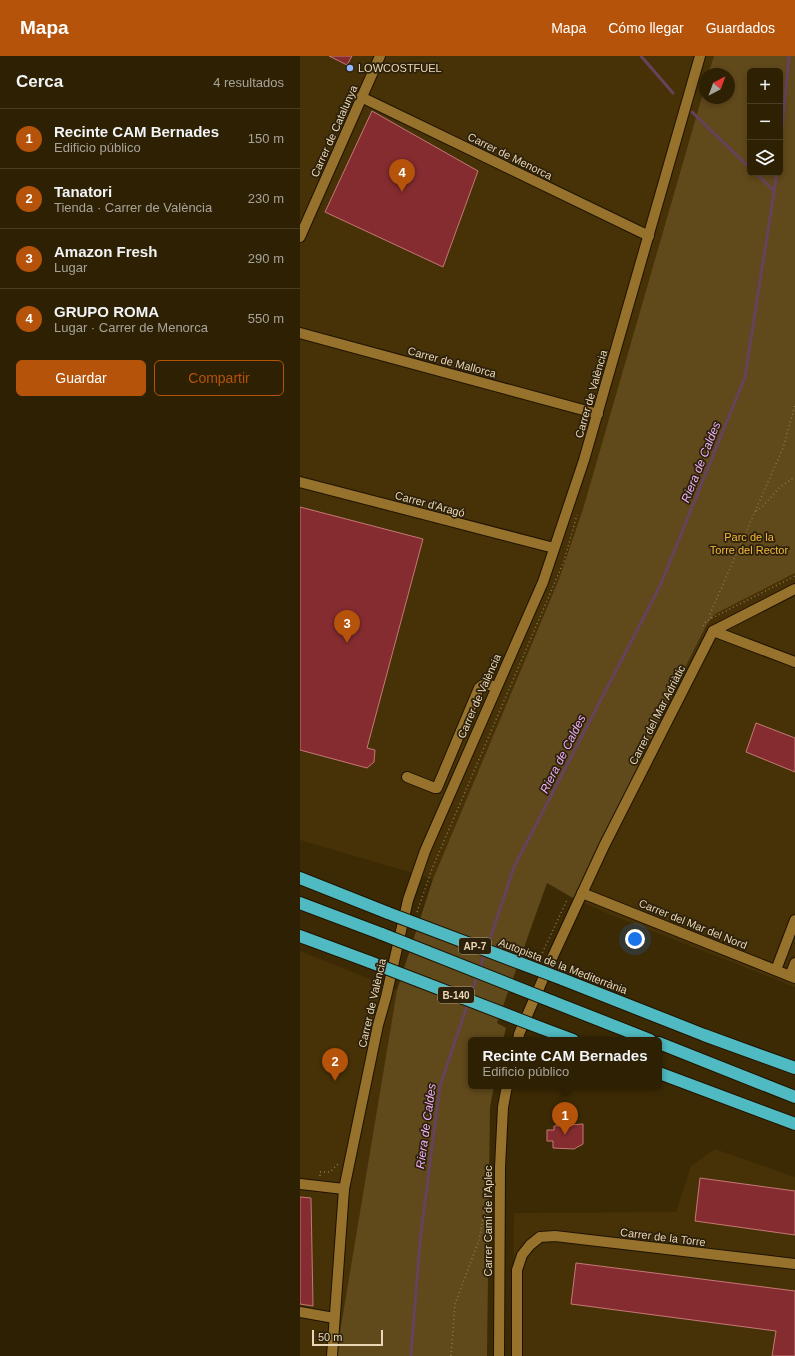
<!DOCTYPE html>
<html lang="es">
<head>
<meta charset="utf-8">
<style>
	body { margin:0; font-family:Helvetica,sans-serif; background:#35280d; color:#f1f3f6 }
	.controls { position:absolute; right:12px; top:12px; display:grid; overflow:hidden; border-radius:6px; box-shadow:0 2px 6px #0003 }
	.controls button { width:36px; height:36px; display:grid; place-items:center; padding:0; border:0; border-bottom:1px solid #483e25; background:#2d2003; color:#f1f3f6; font:20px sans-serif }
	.compass { position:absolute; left:399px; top:12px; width:36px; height:36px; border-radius:50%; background:#2d2003; box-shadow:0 2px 6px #0003; rotate:41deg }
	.scale { position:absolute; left:12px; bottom:10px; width:71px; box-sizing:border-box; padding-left:4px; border:2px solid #ead7b6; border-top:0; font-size:11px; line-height:14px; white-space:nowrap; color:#ead7b6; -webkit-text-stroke:3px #2d210c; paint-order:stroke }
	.you { position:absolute; left:335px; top:883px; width:14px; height:14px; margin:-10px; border:3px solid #fff; border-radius:50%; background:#1a73e8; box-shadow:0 0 0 6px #1a73e833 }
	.badge { display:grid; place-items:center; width:26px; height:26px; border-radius:50%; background:#b45309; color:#fff; font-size:13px; font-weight:700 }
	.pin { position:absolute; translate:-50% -33px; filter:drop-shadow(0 1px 2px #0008) }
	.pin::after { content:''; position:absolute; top:21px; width:14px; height:12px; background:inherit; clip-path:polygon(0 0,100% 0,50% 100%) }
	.popup { position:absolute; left:168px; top:981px; width:194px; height:52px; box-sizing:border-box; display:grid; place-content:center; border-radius:6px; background:#2d2003; filter:drop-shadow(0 1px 3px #0005); font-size:13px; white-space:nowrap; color:#a7a39a }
	.popup b { font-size:15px; color:#f1f3f6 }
	.popup::after { content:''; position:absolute; left:50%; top:100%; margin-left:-8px; border:8px solid transparent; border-top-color:#2d2003 }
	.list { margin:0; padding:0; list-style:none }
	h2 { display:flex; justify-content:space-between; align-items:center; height:52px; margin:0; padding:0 16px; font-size:17px }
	h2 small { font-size:13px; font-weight:400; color:#a7a39a }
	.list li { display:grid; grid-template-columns:26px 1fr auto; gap:12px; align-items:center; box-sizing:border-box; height:60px; padding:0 16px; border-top:1px solid #483e25 }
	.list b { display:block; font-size:15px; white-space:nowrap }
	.list p { margin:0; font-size:13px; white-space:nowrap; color:#a7a39a }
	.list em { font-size:13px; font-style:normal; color:#a7a39a }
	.actions { display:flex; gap:8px; padding:12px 16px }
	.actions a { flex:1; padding:9px 0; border:1px solid #b45309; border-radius:6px; text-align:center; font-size:14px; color:#b45309 }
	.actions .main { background:#b45309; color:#fff }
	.icon { flex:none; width:22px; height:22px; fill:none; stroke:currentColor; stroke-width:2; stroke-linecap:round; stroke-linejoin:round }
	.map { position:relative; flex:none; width:495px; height:1300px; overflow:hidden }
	header { display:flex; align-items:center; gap:24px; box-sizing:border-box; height:56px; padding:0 20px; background:#b45309; color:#fff }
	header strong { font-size:19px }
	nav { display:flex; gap:22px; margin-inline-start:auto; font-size:14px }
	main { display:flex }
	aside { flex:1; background:#2d2003 }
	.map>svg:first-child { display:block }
	.built { fill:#473207 }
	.green { fill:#60491b; fill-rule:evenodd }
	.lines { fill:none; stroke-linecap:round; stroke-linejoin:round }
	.stream { stroke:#66425b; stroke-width:3 }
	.building { fill:#852c30; stroke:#c57876 }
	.minor-casing { stroke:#1e1301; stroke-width:12 }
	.highway-casing { stroke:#1e1301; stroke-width:14 }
	.path { stroke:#8a7754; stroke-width:1.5; stroke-dasharray:1 3; stroke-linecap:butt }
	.minor { stroke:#96722d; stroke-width:10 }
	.highway { stroke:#4fbac1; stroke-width:12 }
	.highway-bridge-casing { stroke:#1e1301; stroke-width:14; stroke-linecap:butt }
	.highway-bridge { stroke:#4fbac1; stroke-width:12 }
	.poi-dot { fill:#90b8fd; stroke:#2d210c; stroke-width:1.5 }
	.labels { text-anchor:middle; stroke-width:3.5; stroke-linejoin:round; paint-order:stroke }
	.shield { fill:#2d210c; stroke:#b1a083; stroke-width:1 }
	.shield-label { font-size:10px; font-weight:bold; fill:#ead7b6 }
	.poi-label { font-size:11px; fill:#ead7b6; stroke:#2d210c; text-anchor:start }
	.street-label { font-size:11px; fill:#ead7b6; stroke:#2d210c }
	.park-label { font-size:11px; fill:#f5b839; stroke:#2d210c }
	.water-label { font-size:12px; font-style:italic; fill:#efb0fb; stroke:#2d210c }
</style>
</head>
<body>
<header>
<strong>Mapa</strong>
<nav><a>Mapa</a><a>Cómo llegar</a><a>Guardados</a></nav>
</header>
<main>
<aside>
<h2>Cerca<small>4 resultados</small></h2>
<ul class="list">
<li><span class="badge">1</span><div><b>Recinte CAM Bernades</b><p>Edificio público</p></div><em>150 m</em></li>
<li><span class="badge">2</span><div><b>Tanatori</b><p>Tienda · Carrer de València</p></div><em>230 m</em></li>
<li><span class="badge">3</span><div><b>Amazon Fresh</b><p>Lugar</p></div><em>290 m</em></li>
<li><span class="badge">4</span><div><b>GRUPO ROMA</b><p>Lugar · Carrer de Menorca</p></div><em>550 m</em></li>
</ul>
<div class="actions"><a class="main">Guardar</a><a>Compartir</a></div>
</aside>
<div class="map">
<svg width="495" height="1300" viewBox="0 0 495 1300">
	<rect width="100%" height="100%" fill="#3c2a04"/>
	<g class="built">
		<path d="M 0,0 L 414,0 L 408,18 L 405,18 L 405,30 L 283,453 L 259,523 L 133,823 L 0,784 Z"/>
		<path d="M 495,517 L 495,931 L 311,859 L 273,842 L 286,820 L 377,628 L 406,571 L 415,558 Z"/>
		<path d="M 0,895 L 97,934 L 36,1300 L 0,1300 Z"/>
		<path d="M 415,1093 L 495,1121 L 495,1300 L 213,1300 L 214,1157 L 376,1156 L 391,1110 Z"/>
	</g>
	<path class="green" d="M 414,0 L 495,0 L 495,517 L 415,558 L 406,570 L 377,628 L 286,820 L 273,842 L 247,827 L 197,967 L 206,972 L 203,984 L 171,984 L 171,1030 L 194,1030 L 190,1051 L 187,1300 L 36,1300 L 97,934 L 133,823 L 259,523 L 283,453 L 405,30 L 405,42 L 429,42 L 429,18 L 408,18 ZM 450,15 L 480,15 L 480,117 L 450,117 Z"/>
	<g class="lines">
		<g class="stream">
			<path d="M 341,0 L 373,37"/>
			<path d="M 392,56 L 450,112"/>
			<path d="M 480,94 L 489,0"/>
			<path d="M 456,117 L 474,135"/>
			<path d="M 187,892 L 214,811 L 360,530 L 445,321 L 477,117"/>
			<path d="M 180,913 L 185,897"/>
			<path d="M 170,941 L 178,918"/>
			<path d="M 111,1300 L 120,1185 L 140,1030 L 168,947"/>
		</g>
	</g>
	<g class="building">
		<path d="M 29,0 L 52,0 L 47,9 Z"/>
		<path d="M 72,55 L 178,115 L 143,211 L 25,156 Z"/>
		<path d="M 0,451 L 123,483 L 67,692 L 75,694 L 74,706 L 67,712 L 0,694 Z"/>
		<path d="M 456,667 L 495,682 L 495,716 L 446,696 Z"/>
		<path d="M 283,1068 L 283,1088 L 274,1093 L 253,1092 L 253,1085 L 247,1085 L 247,1074 L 254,1074 L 254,1070 Z"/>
		<path d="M 400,1122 L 495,1135 L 495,1179 L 395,1165 Z"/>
		<path d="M 0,1141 L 11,1142 L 13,1250 L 0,1248 Z"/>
		<path d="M 276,1207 L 495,1235 L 495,1300 L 472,1300 L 476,1275 L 271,1248 Z"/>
	</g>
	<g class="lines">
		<g class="minor-casing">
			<g id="minor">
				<path d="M 61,41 L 349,180"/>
				<path d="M 0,181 L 80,0"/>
				<path d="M 0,277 L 298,358"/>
				<path d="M 0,426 L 254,492"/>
				<path d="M 413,575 L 495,606"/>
				<path d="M 107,721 L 135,732 L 137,732 L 179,632 C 184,626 190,629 196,631"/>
				<path d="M 282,837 L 495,922"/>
				<path d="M 476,914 L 495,864"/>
				<path d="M 490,920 L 495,907"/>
				<path d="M 218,984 L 219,978 L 253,900 L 304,790 L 413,575 L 495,533"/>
				<path d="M 0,1128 L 44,1133"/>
				<path d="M 0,1256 L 34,1262"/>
				<path d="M 32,1300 L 44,1133 L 78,969 L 86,941 L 108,844 L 125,795 L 243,526 L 284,404 L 400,0"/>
				<path d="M 199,1300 L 200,1111 L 203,1051 L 207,1030"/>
				<path d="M 217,1300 L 217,1214 L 222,1199 L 230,1189 L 240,1181 L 255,1180 L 495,1208"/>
			</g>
		</g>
		<g class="highway-casing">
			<g id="highway">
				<path d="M 0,822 L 88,857"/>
				<path d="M 0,847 L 82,878"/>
				<path d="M 0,880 L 70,906"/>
				<path d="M 262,923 L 404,979 L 495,1012"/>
				<path d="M 251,945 L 350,984"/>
				<path d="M 241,972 L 273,984"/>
				<path d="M 359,987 L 495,1041"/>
				<path d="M 359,1017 L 495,1068"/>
			</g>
		</g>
		<g class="path">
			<path d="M 456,455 L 463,450 L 480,431 L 495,421"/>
			<path d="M 411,562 L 410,558 L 483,392 L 495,349"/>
			<path d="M 403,570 L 406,565 L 495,520"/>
			<path d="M 117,856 L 132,813 L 264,505 L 277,459"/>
			<path d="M 239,904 L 267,844"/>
			<path d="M 20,1120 L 20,1116 L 30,1116 L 39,1107"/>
			<path d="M 151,1300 L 155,1248 L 179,1184 L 189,1130"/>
		</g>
		<use href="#minor" class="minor"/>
		<use href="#highway" class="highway"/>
		<g class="highway-bridge-casing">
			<g id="highway-bridge">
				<path d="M 88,857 L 262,923"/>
				<path d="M 82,878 L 251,945"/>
				<path d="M 70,906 L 241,972"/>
			</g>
		</g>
		<use href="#highway-bridge" class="highway-bridge"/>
	</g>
	<circle class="poi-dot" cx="50" cy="12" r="4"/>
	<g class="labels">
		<g class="shield">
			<rect x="159" y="882" width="32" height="16" rx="3"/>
			<rect x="138" y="931" width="36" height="16" rx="3"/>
		</g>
		<g class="shield-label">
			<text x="175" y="894">AP-7</text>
			<text x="156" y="943">B-140</text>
		</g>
		<g class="poi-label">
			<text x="58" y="16">LOWCOSTFUEL</text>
		</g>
		<g class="street-label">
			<text transform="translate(34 75) rotate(-66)" y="4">Carrer de Catalunya</text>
			<text transform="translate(210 100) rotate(26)" y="4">Carrer de Menorca</text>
			<text transform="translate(152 306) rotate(15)" y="4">Carrer de Mallorca</text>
			<text transform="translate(291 338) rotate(-74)" y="4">Carrer de València</text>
			<text transform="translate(130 448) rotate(15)" y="4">Carrer d'Aragó</text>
			<text transform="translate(179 640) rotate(-66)" y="4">Carrer de València</text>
			<text transform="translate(357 659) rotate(-63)" y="4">Carrer del Mar Adriàtic</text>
			<text transform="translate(393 868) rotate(22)" y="4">Carrer del Mar del Nord</text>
			<text transform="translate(263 910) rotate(21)" y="4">Autopista de la Mediterrània</text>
			<text transform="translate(72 947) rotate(-77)" y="4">Carrer de València</text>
			<text transform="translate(188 1165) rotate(-90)" y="4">Carrer Camí de l'Aplec</text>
			<text transform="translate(363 1181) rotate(7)" y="4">Carrer de la Torre</text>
		</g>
		<g class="park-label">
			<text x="449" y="485">Parc de la<tspan x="449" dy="13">Torre del Rector</tspan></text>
		</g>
		<g class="water-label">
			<text transform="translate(401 406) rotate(-68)" y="4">Riera de Caldes</text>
			<text transform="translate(263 698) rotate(-63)" y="4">Riera de Caldes</text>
			<text transform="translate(126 1070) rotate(-82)" y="4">Riera de Caldes</text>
		</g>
	</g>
</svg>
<div class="controls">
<button>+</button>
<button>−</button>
<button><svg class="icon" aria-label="layers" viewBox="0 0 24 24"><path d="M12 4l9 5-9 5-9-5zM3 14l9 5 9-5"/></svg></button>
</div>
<svg class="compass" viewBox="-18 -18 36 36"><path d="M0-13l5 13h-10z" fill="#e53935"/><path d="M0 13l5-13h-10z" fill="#a7a39a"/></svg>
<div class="scale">50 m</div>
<div class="you"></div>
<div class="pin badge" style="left:265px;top:1079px">1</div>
<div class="popup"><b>Recinte CAM Bernades</b>Edificio público</div>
<div class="pin badge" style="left:35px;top:1025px">2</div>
<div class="pin badge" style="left:47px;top:587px">3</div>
<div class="pin badge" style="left:102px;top:136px">4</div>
</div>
</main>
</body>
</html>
